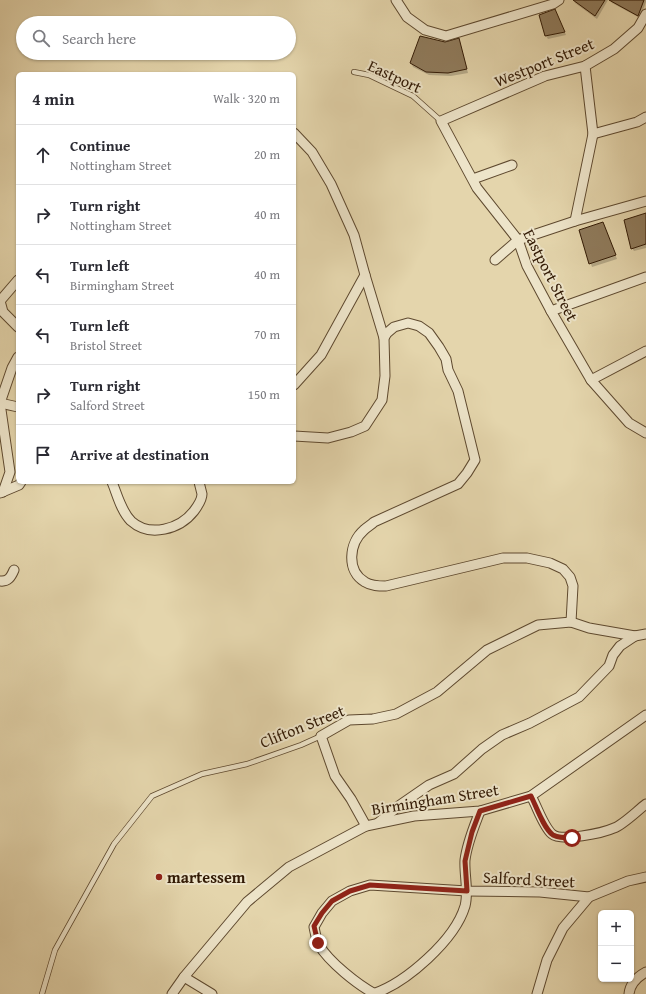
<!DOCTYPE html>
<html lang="en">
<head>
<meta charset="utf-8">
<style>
	body { margin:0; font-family:"Gentium Book Plus",serif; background:#f2f2f3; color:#2b2b33 }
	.controls { position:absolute; right:12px; bottom:12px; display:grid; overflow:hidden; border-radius:6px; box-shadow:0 1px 3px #0004 }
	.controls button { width:36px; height:36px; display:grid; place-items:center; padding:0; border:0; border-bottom:1px solid #e1e1e2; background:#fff; color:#2b2b33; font:20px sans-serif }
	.stop { position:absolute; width:12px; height:12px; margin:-9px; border:3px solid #8f2418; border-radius:50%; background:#fff }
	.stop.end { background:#8f2418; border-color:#fff; box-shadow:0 1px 4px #0008 }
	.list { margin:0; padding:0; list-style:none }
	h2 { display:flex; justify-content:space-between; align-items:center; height:52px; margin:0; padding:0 16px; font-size:17px }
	h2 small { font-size:13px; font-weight:400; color:#7c7c81 }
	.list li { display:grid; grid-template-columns:26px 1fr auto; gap:12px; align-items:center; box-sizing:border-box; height:60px; padding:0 16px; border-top:1px solid #e1e1e2 }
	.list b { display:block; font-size:15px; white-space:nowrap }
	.list p { margin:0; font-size:13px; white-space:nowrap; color:#7c7c81 }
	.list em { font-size:13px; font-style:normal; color:#7c7c81 }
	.icon { flex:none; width:22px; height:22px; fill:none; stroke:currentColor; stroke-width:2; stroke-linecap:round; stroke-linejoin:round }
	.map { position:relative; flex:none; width:646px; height:994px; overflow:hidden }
	.search { position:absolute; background:#fff; box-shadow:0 1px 3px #0004; left:16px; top:16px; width:280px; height:44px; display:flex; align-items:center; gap:10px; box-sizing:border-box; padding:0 14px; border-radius:22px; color:#7c7c81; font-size:15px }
	.panel { position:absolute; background:#fff; box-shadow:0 1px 3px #0004; left:16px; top:72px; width:280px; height:412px; border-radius:6px }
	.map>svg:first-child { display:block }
	.shadow { fill:#0003 }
	.building { fill:#8f7b5c; stroke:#321a05 }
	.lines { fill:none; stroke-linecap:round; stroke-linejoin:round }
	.lane-casing { stroke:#5e492f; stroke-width:6 }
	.street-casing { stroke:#5e492f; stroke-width:11 }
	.lane { stroke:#ede4c9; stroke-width:4.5 }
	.street { stroke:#ede4c9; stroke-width:9 }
	.route { stroke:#8f2418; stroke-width:5 }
	.poi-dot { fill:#8f2418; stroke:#ede4c9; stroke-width:1.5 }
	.labels { text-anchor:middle; stroke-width:4; stroke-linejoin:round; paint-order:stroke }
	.street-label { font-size:16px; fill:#321a05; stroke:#ede4c9 }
	.poi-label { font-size:16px; font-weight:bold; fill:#321a05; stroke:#ede4c9; text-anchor:start }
</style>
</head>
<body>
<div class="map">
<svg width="646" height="994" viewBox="0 0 646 994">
	<rect width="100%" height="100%" fill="#e4d5ac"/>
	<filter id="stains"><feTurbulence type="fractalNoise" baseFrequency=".005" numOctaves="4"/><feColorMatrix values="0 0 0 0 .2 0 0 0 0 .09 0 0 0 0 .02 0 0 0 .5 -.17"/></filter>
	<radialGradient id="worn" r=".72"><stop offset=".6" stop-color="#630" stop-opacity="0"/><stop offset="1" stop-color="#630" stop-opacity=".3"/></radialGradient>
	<g class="shadow">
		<path d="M 574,0 L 608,0 L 597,19 L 575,3 Z"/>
		<path d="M 610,0 L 646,0 L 646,2 L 640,18 L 612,3 Z"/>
		<path d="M 557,14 L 566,35 L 548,39 L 546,36 Z"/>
		<path d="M 459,40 L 468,73 L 451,76 L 429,75 L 413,67 L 411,63 L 445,43 Z"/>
		<path d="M 646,214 L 646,248 L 634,251 L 632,248 Z"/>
		<path d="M 603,223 L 617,259 L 592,267 L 580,231 Z"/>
	</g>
	<g class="building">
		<path d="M 573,0 L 605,0 L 595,16 Z"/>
		<path d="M 609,0 L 644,0 L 638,16 Z"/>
		<path d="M 555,9 L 565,32 L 545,36 L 539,15 Z"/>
		<path d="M 420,36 L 445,42 L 459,38 L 467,69 L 448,73 L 426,72 L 410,63 Z"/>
		<path d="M 646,213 L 646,244 L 631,249 L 624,220 Z"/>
		<path d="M 603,222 L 616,255 L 589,264 L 579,230 Z"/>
	</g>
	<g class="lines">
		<g class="lane-casing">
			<g id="lane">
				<path d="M 354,72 L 369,75 L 413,96 L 441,121"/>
				<path d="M 42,994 L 55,950 L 114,844 L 152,796 L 202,774 L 247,764 L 301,745 L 321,736"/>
			</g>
		</g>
		<g class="street-casing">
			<g id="street">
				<path d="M 396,0 L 407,17 L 425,30 L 446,36 L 553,4 L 559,0"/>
				<path d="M 646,14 L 638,28 L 614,49 L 585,66 L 545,76 L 441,121 L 477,188 L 518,240 L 527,266 L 551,311 L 591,380 L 629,423 L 646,433"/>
				<path d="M 294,133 L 312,152 L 331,184 L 354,235 L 365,275 L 321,355 L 294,385"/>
				<path d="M 593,134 L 637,122 L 646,117"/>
				<path d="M 473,179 L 512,165"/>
				<path d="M 575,221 L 593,134 L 585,66"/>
				<path d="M 495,260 L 518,240 L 575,221 L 646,201"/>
				<path d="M 365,275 L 384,338"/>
				<path d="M 18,280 L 0,301 L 3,312 L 18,327"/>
				<path d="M 551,311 L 646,277"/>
				<path d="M 591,380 L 646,351"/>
				<path d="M 0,403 L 18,407"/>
				<path d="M 294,436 L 328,438 L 351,432 L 365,426 L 382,400 L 385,376 L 384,338 L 387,333 L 394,327 L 408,323 L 419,326 L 429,333 L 439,347 L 446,359 L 448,370 L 458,391 L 475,460 L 467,473 L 458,484 L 374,522 C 371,525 367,527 364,530 C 349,543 346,571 365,582 C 371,586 379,586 386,586 L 503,558 L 527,558 L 550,563 L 563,569 L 570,577 L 573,586 L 571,622"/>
				<path d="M 112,482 C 117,494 121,511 131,521 C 150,538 180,529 194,511 C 197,507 202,499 202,494 C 201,490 200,486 199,482"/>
				<path d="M 3,492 L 10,472 L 0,403 L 12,368 L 18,357"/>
				<path d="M 0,493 L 19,485 L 21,482"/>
				<path d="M 0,581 C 8,582 11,577 14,570"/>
				<path d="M 531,796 C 537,806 543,826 552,834 C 561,842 603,833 614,828 C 623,825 638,810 646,804"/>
				<path d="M 378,823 L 400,805 L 429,785 L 454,774 L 482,749 L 502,735 L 530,723 L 579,697 L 609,666 L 613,655 L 620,646 L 635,636"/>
				<path d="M 366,826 L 351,799 L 335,776 L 321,736 L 349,720 L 373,719 L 396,714 L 437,692 L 487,650 L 538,625 L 571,622 L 589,628 L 635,636 L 646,634"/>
				<path d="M 184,977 L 212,994"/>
				<path d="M 172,994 L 184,977 L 247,902 L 289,867 L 366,826 L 414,816 L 480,811 L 531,796 L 646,715"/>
				<path d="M 373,994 C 406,983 455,940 465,906 C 469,891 464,875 465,860 C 467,843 474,827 480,811"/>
				<path d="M 375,994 C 358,985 329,962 319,945 C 316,939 315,932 314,927 L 322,913 L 332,901 L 350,891 L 370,885 L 467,891 L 540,892 L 589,897"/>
				<path d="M 537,994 L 547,960 L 563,928 L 589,897 L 628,881 L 646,877"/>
				<path d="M 629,994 C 630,983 637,977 646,972"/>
			</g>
		</g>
		<use href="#lane" class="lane"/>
		<use href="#street" class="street"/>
	</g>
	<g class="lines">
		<path class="route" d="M 318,943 L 314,926 L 322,913 L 332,901 L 350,891 L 370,885 L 467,891 L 465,861 L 472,832 L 480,811 L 531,796 C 536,806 544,829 553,835 C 559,838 566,838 572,838"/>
	</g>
	<circle class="poi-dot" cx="159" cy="877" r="4"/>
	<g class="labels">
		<g class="street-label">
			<text transform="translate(544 62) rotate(-22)" y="6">Westport Street</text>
			<text transform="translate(395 76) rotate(25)" y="6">Eastport</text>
			<text transform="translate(551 275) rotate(63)" y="6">Eastport Street</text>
			<text transform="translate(302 726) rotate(-22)" y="6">Clifton Street</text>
			<text transform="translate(435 799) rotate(-9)" y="6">Birmingham Street</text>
			<text transform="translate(529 879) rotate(3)" y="6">Salford Street</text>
		</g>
		<g class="poi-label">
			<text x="167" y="883">martessem</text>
		</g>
	</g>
	<rect width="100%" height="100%" filter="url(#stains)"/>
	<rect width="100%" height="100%" fill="url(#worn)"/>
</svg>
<div class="controls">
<button>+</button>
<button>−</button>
</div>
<div class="stop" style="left:572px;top:838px"></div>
<div class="stop end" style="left:318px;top:943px"></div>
<div class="search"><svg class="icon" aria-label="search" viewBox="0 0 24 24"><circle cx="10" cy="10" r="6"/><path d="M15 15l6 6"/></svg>Search here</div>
<section class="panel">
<h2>4 min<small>Walk · 320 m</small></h2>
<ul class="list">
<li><svg class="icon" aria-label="ahead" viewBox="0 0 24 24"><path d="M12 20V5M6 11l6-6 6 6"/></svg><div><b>Continue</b><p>Nottingham Street</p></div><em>20 m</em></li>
<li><svg class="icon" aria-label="right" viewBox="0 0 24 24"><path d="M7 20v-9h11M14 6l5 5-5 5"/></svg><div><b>Turn right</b><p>Nottingham Street</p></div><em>40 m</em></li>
<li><svg class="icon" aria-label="left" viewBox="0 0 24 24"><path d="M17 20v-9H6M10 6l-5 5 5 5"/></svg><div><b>Turn left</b><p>Birmingham Street</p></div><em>40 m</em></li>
<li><svg class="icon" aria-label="left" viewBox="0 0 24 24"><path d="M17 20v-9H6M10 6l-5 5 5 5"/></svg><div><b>Turn left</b><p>Bristol Street</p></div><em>70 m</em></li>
<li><svg class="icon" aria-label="right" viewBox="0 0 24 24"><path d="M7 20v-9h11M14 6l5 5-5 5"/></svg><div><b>Turn right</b><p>Salford Street</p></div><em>150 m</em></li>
<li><svg class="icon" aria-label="arrive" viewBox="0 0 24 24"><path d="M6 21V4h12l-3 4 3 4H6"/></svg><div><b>Arrive at destination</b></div></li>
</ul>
</section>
</div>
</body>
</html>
